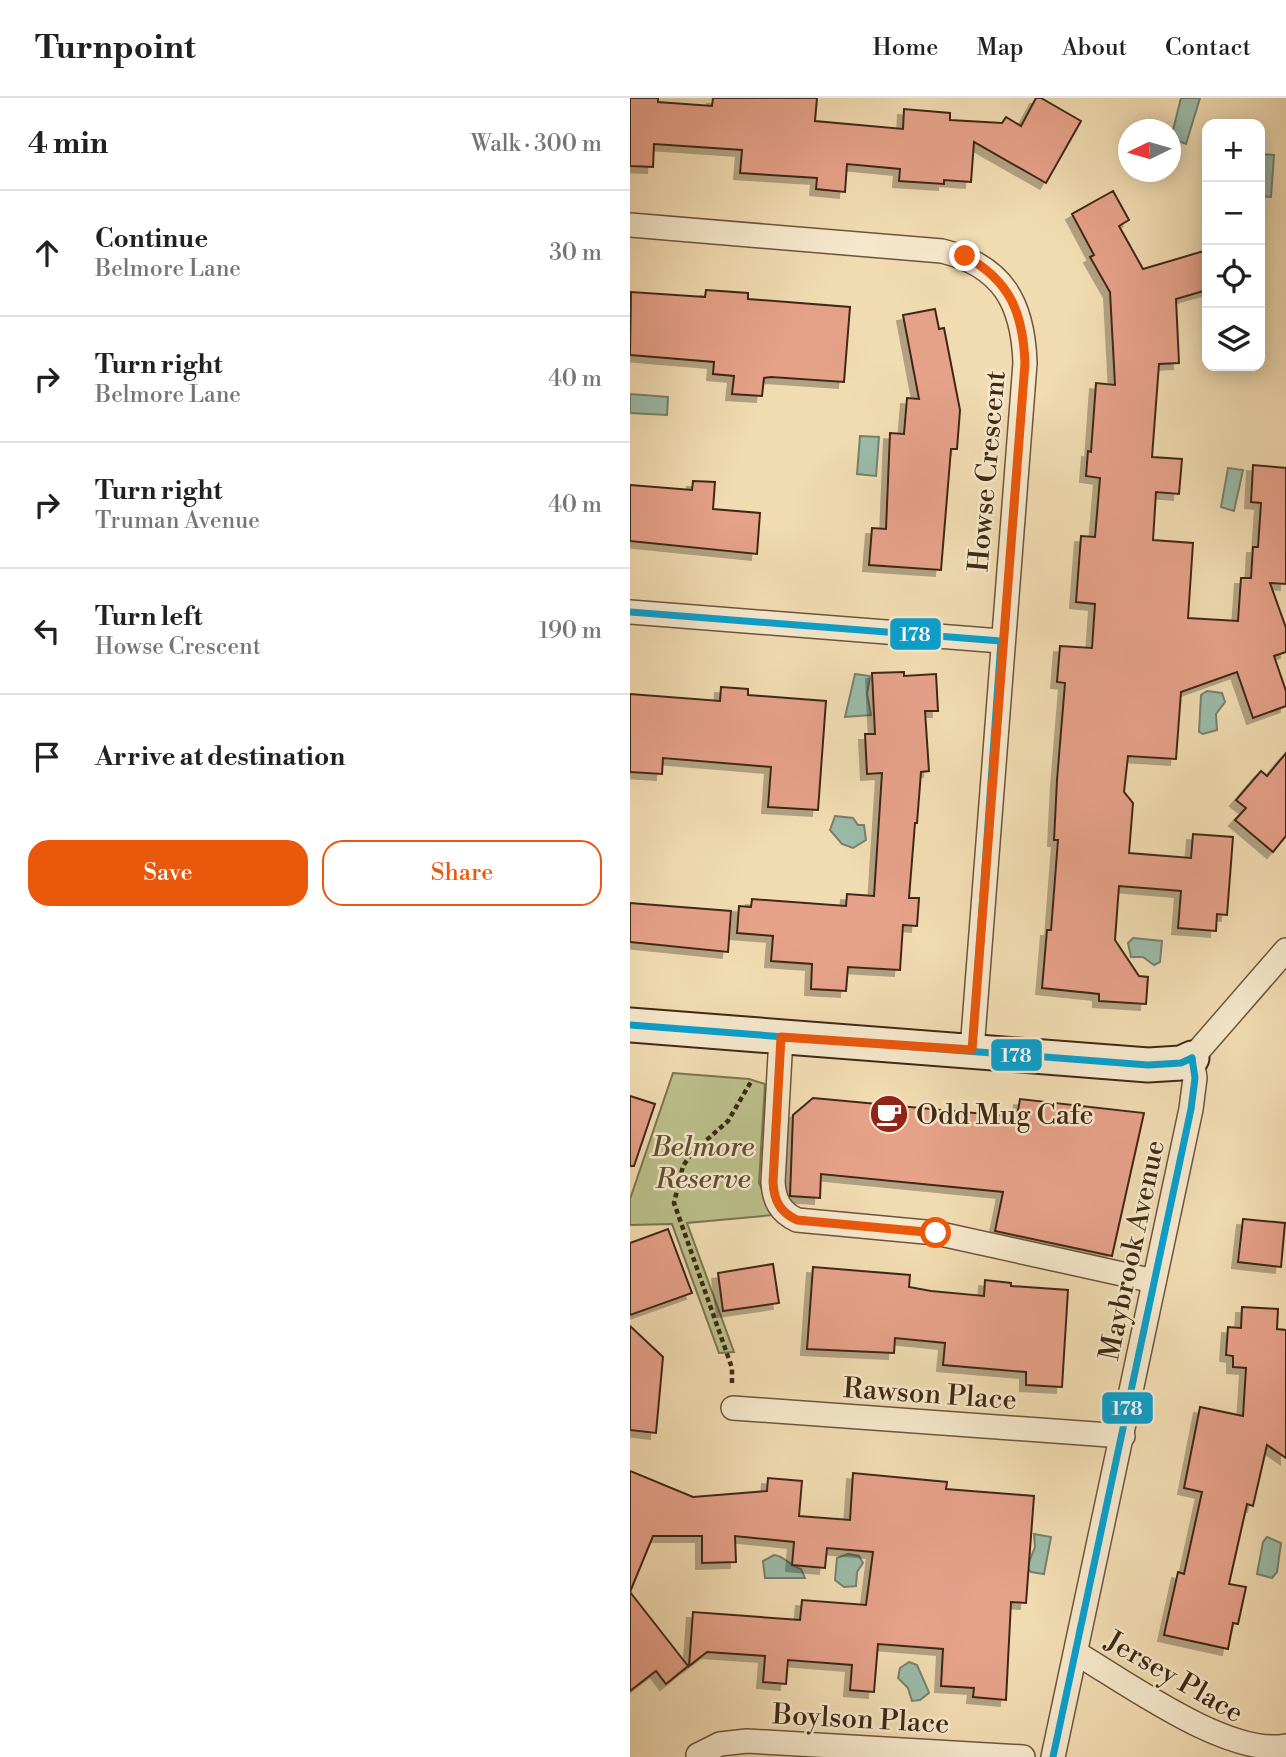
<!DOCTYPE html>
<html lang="en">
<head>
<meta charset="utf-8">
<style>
	body { margin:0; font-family:"Libre Bodoni",serif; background:#f2f2f2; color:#202124 }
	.controls { position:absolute; right:21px; top:21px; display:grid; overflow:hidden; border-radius:14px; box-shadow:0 4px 18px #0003 }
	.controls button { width:63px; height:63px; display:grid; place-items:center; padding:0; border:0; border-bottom:2px solid #e0e0e0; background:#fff; color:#202124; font:35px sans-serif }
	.compass { position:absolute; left:488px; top:21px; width:63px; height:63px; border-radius:50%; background:#fff; box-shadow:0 4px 18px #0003; rotate:265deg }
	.stop { position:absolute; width:21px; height:21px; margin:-16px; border:5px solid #ea580c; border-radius:50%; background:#fff }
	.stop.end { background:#ea580c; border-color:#fff; box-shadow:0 2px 7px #0008 }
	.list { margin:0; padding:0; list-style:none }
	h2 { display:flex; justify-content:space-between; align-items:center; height:91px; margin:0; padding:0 28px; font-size:30px }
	h2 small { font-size:23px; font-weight:400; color:#757577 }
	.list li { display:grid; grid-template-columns:46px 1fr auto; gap:21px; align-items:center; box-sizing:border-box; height:126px; padding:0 28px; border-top:2px solid #e0e0e0 }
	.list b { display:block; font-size:26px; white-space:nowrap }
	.list p { margin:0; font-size:23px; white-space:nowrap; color:#757577 }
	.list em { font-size:23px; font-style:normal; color:#757577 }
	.actions { display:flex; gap:14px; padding:21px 28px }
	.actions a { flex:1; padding:16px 0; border:2px solid #ea580c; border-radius:21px; text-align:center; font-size:24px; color:#ea580c }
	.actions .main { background:#ea580c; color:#fff }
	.icon { flex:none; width:38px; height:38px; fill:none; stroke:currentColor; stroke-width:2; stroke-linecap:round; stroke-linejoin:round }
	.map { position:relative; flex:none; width:656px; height:1659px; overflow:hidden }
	header { display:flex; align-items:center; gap:42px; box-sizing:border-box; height:98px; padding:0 35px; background:#fff; border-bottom:2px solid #e0e0e0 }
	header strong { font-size:33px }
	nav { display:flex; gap:38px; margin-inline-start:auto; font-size:24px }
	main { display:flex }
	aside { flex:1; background:#fff }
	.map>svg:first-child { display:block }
	.green { fill:#bbc08b; stroke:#7d7450; stroke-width:2 }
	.water { fill:#9bbba9; stroke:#76806e; stroke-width:2 }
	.building { fill:#e6a189; stroke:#3f2815; stroke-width:2; filter:url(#shadow) }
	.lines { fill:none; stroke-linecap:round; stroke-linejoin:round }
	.street-casing { stroke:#6c553c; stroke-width:26 }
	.secondary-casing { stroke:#3f2815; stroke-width:37 }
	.path { stroke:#3f2815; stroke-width:4.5; stroke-dasharray:5 3.5; stroke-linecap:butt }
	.street { stroke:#f6e8cc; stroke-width:23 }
	.secondary { stroke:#f6e8cc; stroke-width:33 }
	.bus-1-casing { stroke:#f6e8cc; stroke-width:12 }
	.bus-1 { stroke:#09a0ce; stroke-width:7 }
	.route { stroke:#ea580c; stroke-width:9 }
	.labels { text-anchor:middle; stroke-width:5; stroke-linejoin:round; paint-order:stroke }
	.street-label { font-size:28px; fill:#3f2815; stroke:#f6e8cc }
	.poi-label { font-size:28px; fill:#3f2815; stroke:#f6e8cc; text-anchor:start }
	.park-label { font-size:28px; font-style:italic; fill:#5e4e32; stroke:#f6e8cc }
	.line-badge { stroke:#f6e8cc; stroke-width:2.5 }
	.badge-label { font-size:19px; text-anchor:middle; font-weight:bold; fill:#fff }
</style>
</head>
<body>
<header>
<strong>Turnpoint</strong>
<nav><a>Home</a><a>Map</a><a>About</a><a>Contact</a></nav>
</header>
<main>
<aside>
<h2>4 min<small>Walk · 300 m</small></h2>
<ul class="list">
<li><svg class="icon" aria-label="ahead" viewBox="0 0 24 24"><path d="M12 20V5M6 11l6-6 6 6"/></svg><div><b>Continue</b><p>Belmore Lane</p></div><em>30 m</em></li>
<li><svg class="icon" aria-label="right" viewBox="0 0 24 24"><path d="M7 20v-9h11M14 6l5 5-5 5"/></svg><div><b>Turn right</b><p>Belmore Lane</p></div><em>40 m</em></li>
<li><svg class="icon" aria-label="right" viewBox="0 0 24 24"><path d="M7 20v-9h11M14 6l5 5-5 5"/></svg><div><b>Turn right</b><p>Truman Avenue</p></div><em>40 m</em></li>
<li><svg class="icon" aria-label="left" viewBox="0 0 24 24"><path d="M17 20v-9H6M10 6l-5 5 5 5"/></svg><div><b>Turn left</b><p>Howse Crescent</p></div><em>190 m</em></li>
<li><svg class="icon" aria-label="arrive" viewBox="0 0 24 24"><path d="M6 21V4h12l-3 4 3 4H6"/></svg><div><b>Arrive at destination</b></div></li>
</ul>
<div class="actions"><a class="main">Save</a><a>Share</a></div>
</aside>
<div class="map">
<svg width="656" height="1659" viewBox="0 0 656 1659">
	<defs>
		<filter id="shadow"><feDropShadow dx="-6" dy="6" stdDeviation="0" flood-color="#0004"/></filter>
	</defs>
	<rect width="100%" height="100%" fill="#f1dbb1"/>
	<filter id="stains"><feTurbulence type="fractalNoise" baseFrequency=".00286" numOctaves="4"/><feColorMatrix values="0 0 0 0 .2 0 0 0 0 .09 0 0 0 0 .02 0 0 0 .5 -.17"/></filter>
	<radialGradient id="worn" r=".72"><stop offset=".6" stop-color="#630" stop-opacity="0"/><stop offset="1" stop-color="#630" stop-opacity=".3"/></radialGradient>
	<path class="green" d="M 43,975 L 119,981 L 135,986 L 129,1085 L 144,1117 L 57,1125 L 104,1254 L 89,1255 L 42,1126 L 0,1127 L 0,1101 Z"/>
	<g class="water">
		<path d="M 551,0 L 570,0 L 556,46 L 541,40 Z"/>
		<path d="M 630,56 L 644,57 L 641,99 L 630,98 Z"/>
		<path d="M 0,296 L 38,299 L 37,317 L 0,315 Z"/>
		<path d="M 230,338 L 249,339 L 246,378 L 227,376 Z"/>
		<path d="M 598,370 L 613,372 L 604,413 L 591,409 Z"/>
		<path d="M 225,576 L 240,578 L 237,596 L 241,617 L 215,619 Z"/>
		<path d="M 577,593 L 592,595 L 595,604 L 586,616 L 587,632 L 573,636 L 569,634 L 571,597 Z"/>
		<path d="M 205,718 L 223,720 L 228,727 L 234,727 L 236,742 L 223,750 L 212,746 L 200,732 Z"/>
		<path d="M 503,840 L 532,843 L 530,864 L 524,867 L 513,859 L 501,859 L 498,845 Z"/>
		<path d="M 404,1436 L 421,1439 L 414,1476 L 401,1474 L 397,1469 L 405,1449 Z"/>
		<path d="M 637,1439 L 651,1445 L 647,1474 L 642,1480 L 627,1476 L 633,1444 Z"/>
		<path d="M 218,1456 L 229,1458 L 233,1465 L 227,1474 L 226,1488 L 214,1489 L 205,1482 L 207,1460 Z"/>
		<path d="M 144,1457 C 155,1458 160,1468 171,1471 L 175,1480 L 135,1480 L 133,1463 Z"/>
		<path d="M 279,1564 L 287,1567 L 298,1592 L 299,1595 L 290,1602 L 282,1603 L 278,1590 L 268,1580 L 270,1570 Z"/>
	</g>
	<g class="building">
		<path d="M 0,0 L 28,0 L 28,4 L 82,8 L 83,0 L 187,0 L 185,23 L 273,31 L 274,11 L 320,15 L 320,22 L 372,25 L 376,19 L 391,28 L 406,0 L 411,0 L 451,23 L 416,85 L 344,44 L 341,84 L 314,82 L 314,86 L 269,83 L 270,71 L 217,66 L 215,94 L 186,91 L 187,80 L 110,75 L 112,52 L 24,46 L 23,69 L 0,68 Z"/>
		<path d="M 483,93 L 499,122 L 489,128 L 513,171 L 577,152 L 577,192 L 546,201 L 549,265 L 529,266 L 522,359 L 552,361 L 549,396 L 526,394 L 523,442 L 563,445 L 558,520 L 608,523 L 611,480 L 621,480 L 623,449 L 628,449 L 631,405 L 621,404 L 623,367 L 656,370 L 656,486 L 640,485 L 656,530 L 656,554 L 644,558 L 656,593 L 656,608 L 623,620 L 607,574 L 551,594 L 546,661 L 498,658 L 494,694 L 503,705 L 499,755 L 561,760 L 563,736 L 603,739 L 597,817 L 587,816 L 586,833 L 548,830 L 551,793 L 489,788 L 485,842 L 509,878 L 518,879 L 516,906 L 469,903 L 469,896 L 412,890 L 417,832 L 421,832 L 428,742 L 424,742 L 427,682 L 435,585 L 427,584 L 430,548 L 462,550 L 465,506 L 446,504 L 451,438 L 465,439 L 470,380 L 456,378 L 458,353 L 461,354 L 466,285 L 485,287 L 480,194 L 460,159 L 464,157 L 442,116 Z"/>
		<path d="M 76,192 L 118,195 L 118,201 L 220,209 L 214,284 L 141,279 L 134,280 L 132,298 L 102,296 L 104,278 L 83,276 L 84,264 L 0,257 L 1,194 L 75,199 Z"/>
		<path d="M 305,211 L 309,231 L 314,230 L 330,312 L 327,351 L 321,351 L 311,472 L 239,467 L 242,430 L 256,431 L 260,335 L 274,336 L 277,300 L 289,301 L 273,217 Z"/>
		<path d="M 63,383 L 85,384 L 83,411 L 130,415 L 127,456 L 0,443 L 0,387 L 62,392 Z"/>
		<path d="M 274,574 L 274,578 L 306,576 L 308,613 L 295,613 L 299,673 L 291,674 L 287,725 L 285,725 L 279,800 L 289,800 L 287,828 L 273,827 L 270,872 L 218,869 L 216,893 L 181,891 L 182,866 L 141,863 L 143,838 L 107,835 L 109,808 L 121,809 L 122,801 L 216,808 L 217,796 L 244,798 L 252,675 L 237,676 L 235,636 L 245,636 L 242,575 Z"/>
		<path d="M 91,589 L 118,591 L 118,597 L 196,603 L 188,712 L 138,709 L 141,669 L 33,660 L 32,676 L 0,674 L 0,596 L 90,603 Z"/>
		<path d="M 656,655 L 656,738 L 643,754 L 605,722 L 616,710 L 606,702 L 631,673 L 637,678 Z"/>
		<path d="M 0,805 L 101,813 L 98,854 L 0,844 Z"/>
		<path d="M 0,998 L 25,1006 L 4,1068 L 0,1068 Z"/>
		<path d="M 183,1000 L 387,1019 L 390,1001 L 514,1015 L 482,1158 L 365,1133 L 373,1094 L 191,1076 L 190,1100 L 160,1098 L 163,1017 Z"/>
		<path d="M 613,1121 L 655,1125 L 651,1169 L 608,1164 Z"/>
		<path d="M 38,1131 L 62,1195 L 0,1217 L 0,1145 Z"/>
		<path d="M 143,1166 L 149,1205 L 93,1213 L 88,1175 Z"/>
		<path d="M 183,1169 L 280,1177 L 279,1189 L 301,1193 L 354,1198 L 355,1182 L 381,1185 L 381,1188 L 438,1192 L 432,1289 L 396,1287 L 396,1274 L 313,1267 L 315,1245 L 265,1240 L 264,1255 L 177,1251 Z"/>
		<path d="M 612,1209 L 648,1211 L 647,1231 L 656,1232 L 656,1360 L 637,1347 L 623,1408 L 617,1406 L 599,1486 L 616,1489 L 608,1526 L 603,1525 L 598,1551 L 534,1537 L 548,1474 L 554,1476 L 572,1394 L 554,1390 L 570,1309 L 613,1318 L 616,1270 L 603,1269 L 603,1258 L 596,1257 L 598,1229 L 611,1230 Z"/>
		<path d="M 0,1228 L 33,1259 L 26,1335 L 0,1332 Z"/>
		<path d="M 0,1373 L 63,1399 L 137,1393 L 138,1380 L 172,1383 L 169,1418 L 220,1422 L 223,1375 L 317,1384 L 316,1391 L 404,1398 L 396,1505 L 381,1504 L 376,1602 L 343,1599 L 344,1590 L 311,1588 L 313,1551 L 248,1546 L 244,1594 L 220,1592 L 222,1567 L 158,1562 L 156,1586 L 133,1584 L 135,1558 L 77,1554 L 59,1568 L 63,1514 L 170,1522 L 172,1502 L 236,1507 L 243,1454 L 197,1450 L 195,1470 L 162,1467 L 164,1444 L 105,1438 L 106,1464 L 72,1465 L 72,1438 L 23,1438 L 0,1494 Z"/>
		<path d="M 0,1494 L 58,1568 L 36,1586 L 26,1573 L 0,1593 Z"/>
	</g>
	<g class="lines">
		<g class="street-casing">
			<g id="street">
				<path d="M 0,127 L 312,153 C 373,168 393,205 395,265 L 342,952"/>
				<path d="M 0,514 L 371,543"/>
				<path d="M 151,939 L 143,1084 C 144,1102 150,1114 167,1122 L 306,1135 L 524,1183"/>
				<path d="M 103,1310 L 493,1338"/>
				<path d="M 446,1555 C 497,1585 598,1659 656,1648"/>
				<path d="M 68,1657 L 90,1646 L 117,1643 L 393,1659"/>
				<path d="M 423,1659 L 561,1011 L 565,980 L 562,960 L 656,852"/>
			</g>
		</g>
		<g class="secondary-casing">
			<path id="secondary" d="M 0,927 L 518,967 L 551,965 L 562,960"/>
		</g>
		<path class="path" d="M 102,1285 L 102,1270 L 44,1105 L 53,1068 L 62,1055 L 98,1023 L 122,982"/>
		<use href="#street" class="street"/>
		<use href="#secondary" class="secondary"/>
		<g class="bus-1-casing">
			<g id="bus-1">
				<path d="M 0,514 L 371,543 L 342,952"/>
				<path d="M 0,927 L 518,967 L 551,965 L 562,960"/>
				<path d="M 423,1659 L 561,1011 L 565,980 L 562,960"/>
			</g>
		</g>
		<use href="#bus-1" class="bus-1"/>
	</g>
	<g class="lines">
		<path class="route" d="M 306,1135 L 167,1122 C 150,1114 144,1103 143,1084 L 151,939 L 342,952 L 395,265 C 393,216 381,183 335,158"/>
	</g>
	<defs>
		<g id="cafe-disc" transform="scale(2.0125)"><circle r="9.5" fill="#8f2418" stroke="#f6e8cc"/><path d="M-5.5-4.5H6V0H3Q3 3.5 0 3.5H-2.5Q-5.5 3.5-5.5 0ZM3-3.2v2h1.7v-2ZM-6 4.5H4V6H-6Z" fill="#fff"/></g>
	</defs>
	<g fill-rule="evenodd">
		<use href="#cafe-disc" x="259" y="1016"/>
	</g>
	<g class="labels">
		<g class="street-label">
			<text transform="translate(356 373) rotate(-85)" y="10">Howse Crescent</text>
			<text transform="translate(501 1152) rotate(-78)" y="10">Maybrook Avenue</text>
			<text transform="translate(300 1295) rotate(4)" y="10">Rawson Place</text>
			<text transform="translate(545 1578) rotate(30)" y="10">Jersey Place</text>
			<text transform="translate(231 1620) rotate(3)" y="10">Boylson Place</text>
		</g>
		<g class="poi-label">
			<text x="286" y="1026">Odd Mug Cafe</text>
		</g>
		<g class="park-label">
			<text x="73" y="1058">Belmore<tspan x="73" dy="32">Reserve</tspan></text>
		</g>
	</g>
	<g class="line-badge">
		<rect x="259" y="519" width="53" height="34" rx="7" fill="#09a0ce"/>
		<rect x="360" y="940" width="53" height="34" rx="7" fill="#09a0ce"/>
		<rect x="471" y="1293" width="53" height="34" rx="7" fill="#09a0ce"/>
	</g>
	<g class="badge-label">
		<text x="285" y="543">178</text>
		<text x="386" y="964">178</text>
		<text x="497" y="1317">178</text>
	</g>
	<rect width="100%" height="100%" filter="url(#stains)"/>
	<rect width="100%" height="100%" fill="url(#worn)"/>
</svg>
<div class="controls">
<button>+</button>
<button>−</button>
<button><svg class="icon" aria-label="locate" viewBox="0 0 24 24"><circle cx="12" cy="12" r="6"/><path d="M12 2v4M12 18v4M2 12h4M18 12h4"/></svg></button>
<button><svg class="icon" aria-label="layers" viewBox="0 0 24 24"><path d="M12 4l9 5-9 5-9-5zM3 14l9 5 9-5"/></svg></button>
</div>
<svg class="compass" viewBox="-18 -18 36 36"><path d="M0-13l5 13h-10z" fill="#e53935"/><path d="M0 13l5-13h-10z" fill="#757577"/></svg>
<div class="stop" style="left:306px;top:1135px"></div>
<div class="stop end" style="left:335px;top:158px"></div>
</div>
</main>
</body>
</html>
